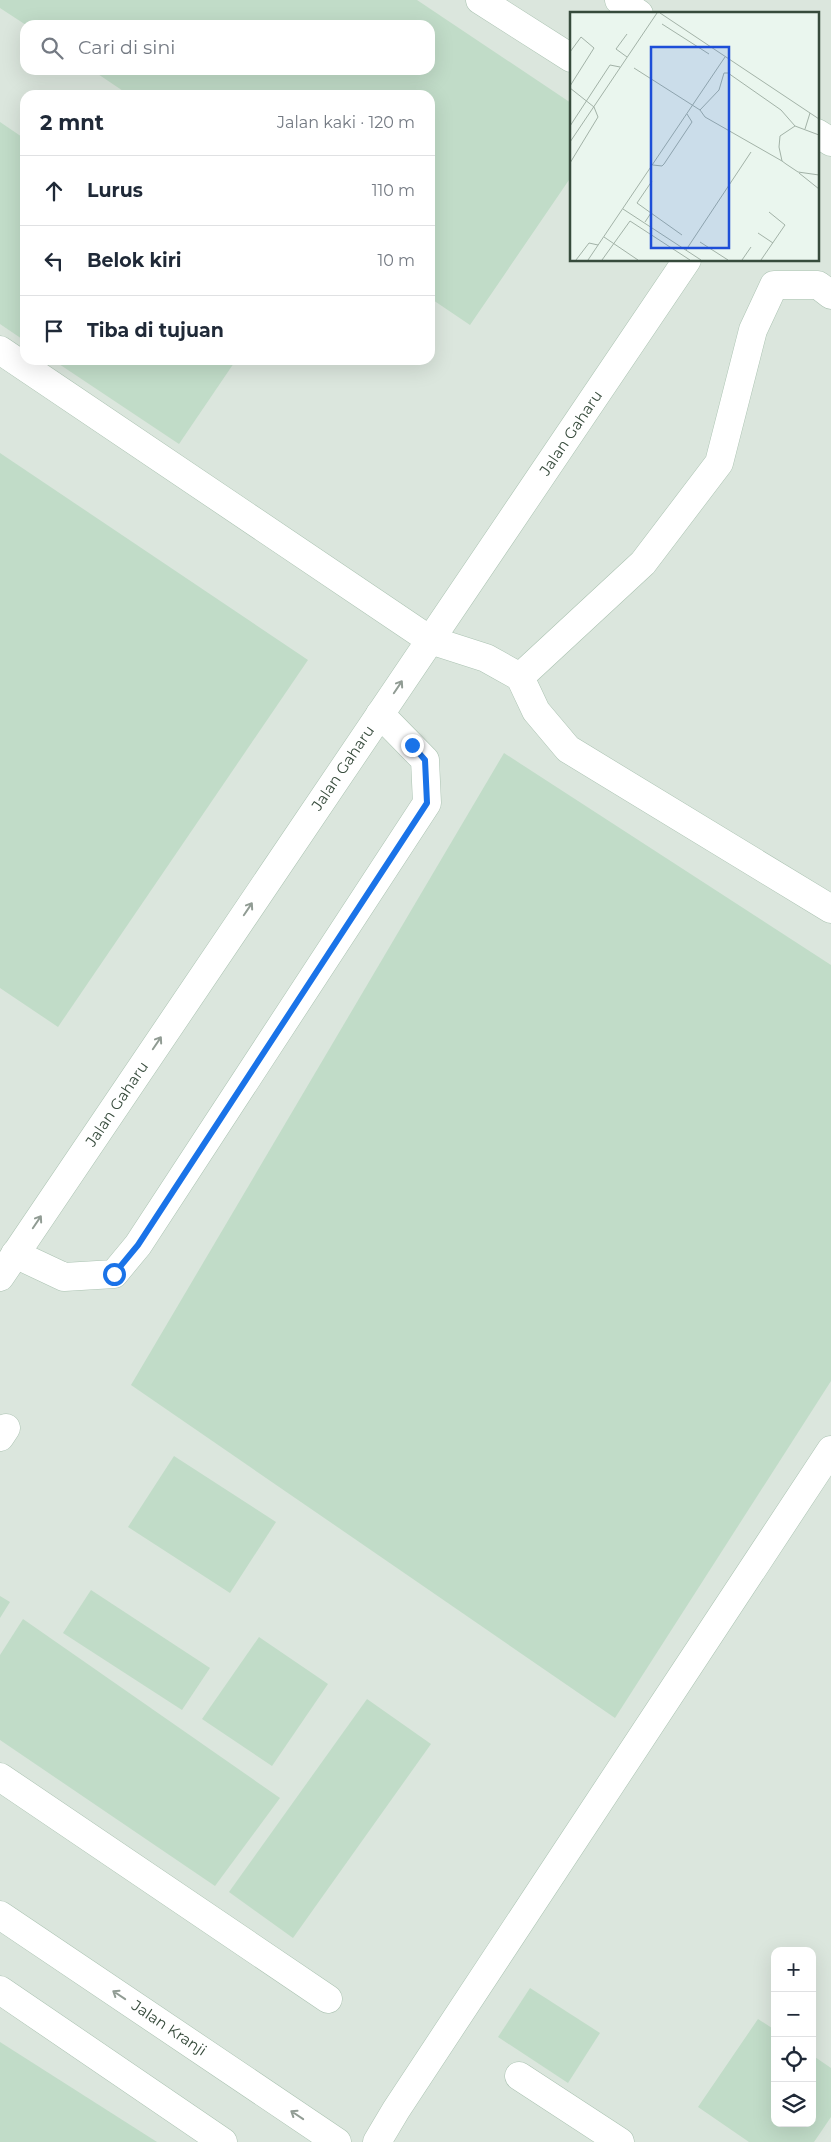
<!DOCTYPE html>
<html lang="id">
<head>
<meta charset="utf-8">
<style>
	body { margin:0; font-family:Montserrat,sans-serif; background:#f2f2f3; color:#1f2937 }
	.controls { position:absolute; right:15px; bottom:15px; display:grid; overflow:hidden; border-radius:10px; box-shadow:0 5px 20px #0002 }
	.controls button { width:45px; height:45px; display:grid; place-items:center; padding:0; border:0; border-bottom:1px solid #e0e1e3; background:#fff; color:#1f2937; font:25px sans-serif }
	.stop { position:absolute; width:15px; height:15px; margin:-11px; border:4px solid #1a73e8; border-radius:50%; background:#fff }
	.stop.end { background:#1a73e8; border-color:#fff; box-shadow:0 1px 5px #0008 }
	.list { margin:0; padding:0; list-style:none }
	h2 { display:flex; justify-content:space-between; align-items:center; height:65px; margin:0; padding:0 20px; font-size:21px }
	h2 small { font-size:16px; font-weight:400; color:#747a83 }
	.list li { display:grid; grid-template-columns:32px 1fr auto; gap:15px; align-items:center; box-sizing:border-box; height:70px; padding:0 20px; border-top:1px solid #e0e1e3 }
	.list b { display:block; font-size:19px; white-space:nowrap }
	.list em { font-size:16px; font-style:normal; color:#747a83 }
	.icon { flex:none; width:28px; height:28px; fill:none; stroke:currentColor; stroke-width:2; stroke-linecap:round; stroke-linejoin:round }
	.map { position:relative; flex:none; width:831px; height:2142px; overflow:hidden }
	.search { position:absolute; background:#fff; box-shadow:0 5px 20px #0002; left:20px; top:20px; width:415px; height:55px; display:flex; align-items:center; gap:12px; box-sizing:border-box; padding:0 18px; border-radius:15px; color:#747a83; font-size:19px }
	.panel { position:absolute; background:#fff; box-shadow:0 5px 20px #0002; left:20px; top:90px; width:415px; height:275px; border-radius:15px }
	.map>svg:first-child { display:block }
	.industrial { fill:#dbe6dd; fill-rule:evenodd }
	.building { fill:#c1dcc8 }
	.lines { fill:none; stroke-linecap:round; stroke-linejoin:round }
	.minor-casing { stroke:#abc3b2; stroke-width:29 }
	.minor { stroke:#fff; stroke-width:28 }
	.oneway { stroke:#919c94 }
	.route { stroke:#1a73e8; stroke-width:6 }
	.labels { text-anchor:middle; stroke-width:5; stroke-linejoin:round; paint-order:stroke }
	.street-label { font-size:15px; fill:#374b3c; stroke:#fff }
	.inset-road { fill:none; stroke:#a2b2a7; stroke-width:1 }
	.view { fill:#1d4ed8; fill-opacity:0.15; stroke:#1d4ed8; stroke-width:2.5 }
	.inset-edge { fill:none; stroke:#374b3c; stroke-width:2.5 }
</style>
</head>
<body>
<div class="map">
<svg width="831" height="2142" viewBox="0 0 831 2142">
	<rect width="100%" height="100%" fill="#eaf6ee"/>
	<path class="industrial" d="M 0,0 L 831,0 L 831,2142 L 0,2142 ZM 571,14 L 817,14 L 817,260 L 571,260 ZM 25,25 L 430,25 L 430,70 L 25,70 ZM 25,95 L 430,95 L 430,360 L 25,360 ZM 775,1951 L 812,1951 L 812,2123 L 775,2123 Z"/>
	<g class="building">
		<path d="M 0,0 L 417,0 L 571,103 L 571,177 L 470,325 L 430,298 L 430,95 L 129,95 L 92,70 L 430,70 L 430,25 L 26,25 L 0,8 Z"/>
		<path d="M 0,122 L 25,139 L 25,341 L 0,324 Z"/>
		<path d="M 53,360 L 236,360 L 179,444 Z"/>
		<path d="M 0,453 L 308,660 L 58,1027 L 0,988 Z"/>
		<path d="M 504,753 L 831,965 L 831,1381 L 615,1718 L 131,1385 Z"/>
		<path d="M 174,1456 L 276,1522 L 230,1593 L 128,1527 Z"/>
		<path d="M 91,1590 L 210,1668 L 182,1710 L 63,1633 Z"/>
		<path d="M 0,1596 L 10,1602 L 0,1618 Z"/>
		<path d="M 23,1619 L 280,1798 L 215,1886 L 0,1740 L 0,1655 Z"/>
		<path d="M 259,1637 L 328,1684 L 272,1766 L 202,1719 Z"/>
		<path d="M 367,1699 L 431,1744 L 293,1938 L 229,1892 Z"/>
		<path d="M 530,1988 L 600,2033 L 568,2083 L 498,2037 Z"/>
		<path d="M 758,2019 L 775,2030 L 775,2123 L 812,2123 L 812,2055 L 831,2068 L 831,2117 L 814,2142 L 749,2142 L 698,2107 Z"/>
		<path d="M 0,2042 L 157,2142 L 0,2142 Z"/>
	</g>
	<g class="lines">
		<g class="minor-casing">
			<g id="minor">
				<path d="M 480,0 L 571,58"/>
				<path d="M 619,0 L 639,14"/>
				<path d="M 817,133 L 831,142"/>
				<path d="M 0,350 L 430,640 L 486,658 L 520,677 L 643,563 L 719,463 L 753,330 L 774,285 L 818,285 L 831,295"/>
				<path d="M 520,677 L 536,711 L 568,749 L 831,909"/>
				<path d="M 15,1254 L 64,1277 L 114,1274 L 138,1245 L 427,803 L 425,760 L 380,714"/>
				<path d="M 0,1277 L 687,260"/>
				<path d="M 0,1437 L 6,1428"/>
				<path d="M 0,1777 L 328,1999"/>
				<path d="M 0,1915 L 337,2142"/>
				<path d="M 0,1990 L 223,2142"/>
				<path d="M 519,2076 L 620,2142"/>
				<path d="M 377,2142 L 396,2110 L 831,1450"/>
			</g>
		</g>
		<use href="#minor" class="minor"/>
	</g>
	<defs><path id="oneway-shaft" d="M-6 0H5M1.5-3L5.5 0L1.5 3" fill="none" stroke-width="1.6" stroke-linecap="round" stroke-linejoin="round" transform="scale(1.25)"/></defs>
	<g class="oneway">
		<use href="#oneway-shaft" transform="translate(398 687) rotate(-56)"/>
		<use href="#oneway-shaft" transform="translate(248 909) rotate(-56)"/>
		<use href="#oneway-shaft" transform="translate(157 1043) rotate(-56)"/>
		<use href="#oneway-shaft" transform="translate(37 1222) rotate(-56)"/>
		<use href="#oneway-shaft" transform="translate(119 1995) rotate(-146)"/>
		<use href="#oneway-shaft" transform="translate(297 2115) rotate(-146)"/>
	</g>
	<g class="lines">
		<path class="route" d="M 114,1274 L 138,1245 L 427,803 L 425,760 L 412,745"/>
	</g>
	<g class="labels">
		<g class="street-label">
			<text transform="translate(571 433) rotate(-56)" y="5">Jalan Gaharu</text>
			<text transform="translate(343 768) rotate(-56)" y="5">Jalan Gaharu</text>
			<text transform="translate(117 1104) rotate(-56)" y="5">Jalan Gaharu</text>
			<text transform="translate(169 2028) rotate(34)" y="5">Jalan Kranji</text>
		</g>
	</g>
	<g transform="translate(570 12)">
		<rect width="249" height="249" fill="#eaf6ee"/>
		<path class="inset-road" d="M 90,1 L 249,107M 92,12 L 139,42M 57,22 L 46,37 L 57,45M 0,40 L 11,25 L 24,36 L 0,74M 64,56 L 130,98 L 149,78 L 154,61 L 158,61 L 211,98 L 225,114M 0,76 L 24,95 L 28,105 L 0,151M 130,98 L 135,105 L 212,149M 0,114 L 40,53 L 50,55M 235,117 L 240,101M 249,123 L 225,114 L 210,124 L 209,135 L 212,149 L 216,152 L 228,160 L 249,163M 0,130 L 87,1M 83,153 L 92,154 L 94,152 L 122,110 L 117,102M 229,161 L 249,177M 53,197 L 131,248M 81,201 L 112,223M 75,210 L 81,201 L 67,191 L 82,169M 188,221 L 203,231M 34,225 L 68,248M 130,230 L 158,248M 116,238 L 181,140M 6,248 L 19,231 L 28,233M 18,248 L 155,45M 32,248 L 60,209 L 120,248M 172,248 L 181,235M 191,248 L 215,213 L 199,200"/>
		<path class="view" d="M 81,35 L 159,35 L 159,236 L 81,236 Z"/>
		<rect width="249" height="249" class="inset-edge"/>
	</g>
</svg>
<div class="controls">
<button>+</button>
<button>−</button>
<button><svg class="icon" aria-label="locate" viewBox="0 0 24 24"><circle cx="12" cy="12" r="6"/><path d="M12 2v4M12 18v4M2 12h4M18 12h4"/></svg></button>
<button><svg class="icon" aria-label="layers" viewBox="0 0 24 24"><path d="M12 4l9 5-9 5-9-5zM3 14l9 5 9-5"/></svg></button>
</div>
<div class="stop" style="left:114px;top:1274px"></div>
<div class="stop end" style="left:412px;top:745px"></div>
<div class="search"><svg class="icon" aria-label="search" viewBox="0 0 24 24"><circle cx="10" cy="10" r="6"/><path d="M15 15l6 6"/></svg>Cari di sini</div>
<section class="panel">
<h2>2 mnt<small>Jalan kaki · 120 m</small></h2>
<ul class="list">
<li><svg class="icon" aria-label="ahead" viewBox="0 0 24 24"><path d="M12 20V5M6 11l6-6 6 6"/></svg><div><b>Lurus</b></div><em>110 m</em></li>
<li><svg class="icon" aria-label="left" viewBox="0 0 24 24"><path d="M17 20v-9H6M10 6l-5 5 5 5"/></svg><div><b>Belok kiri</b></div><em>10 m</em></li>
<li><svg class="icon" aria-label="arrive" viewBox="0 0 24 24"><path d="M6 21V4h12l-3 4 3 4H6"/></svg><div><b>Tiba di tujuan</b></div></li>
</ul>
</section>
</div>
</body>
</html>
